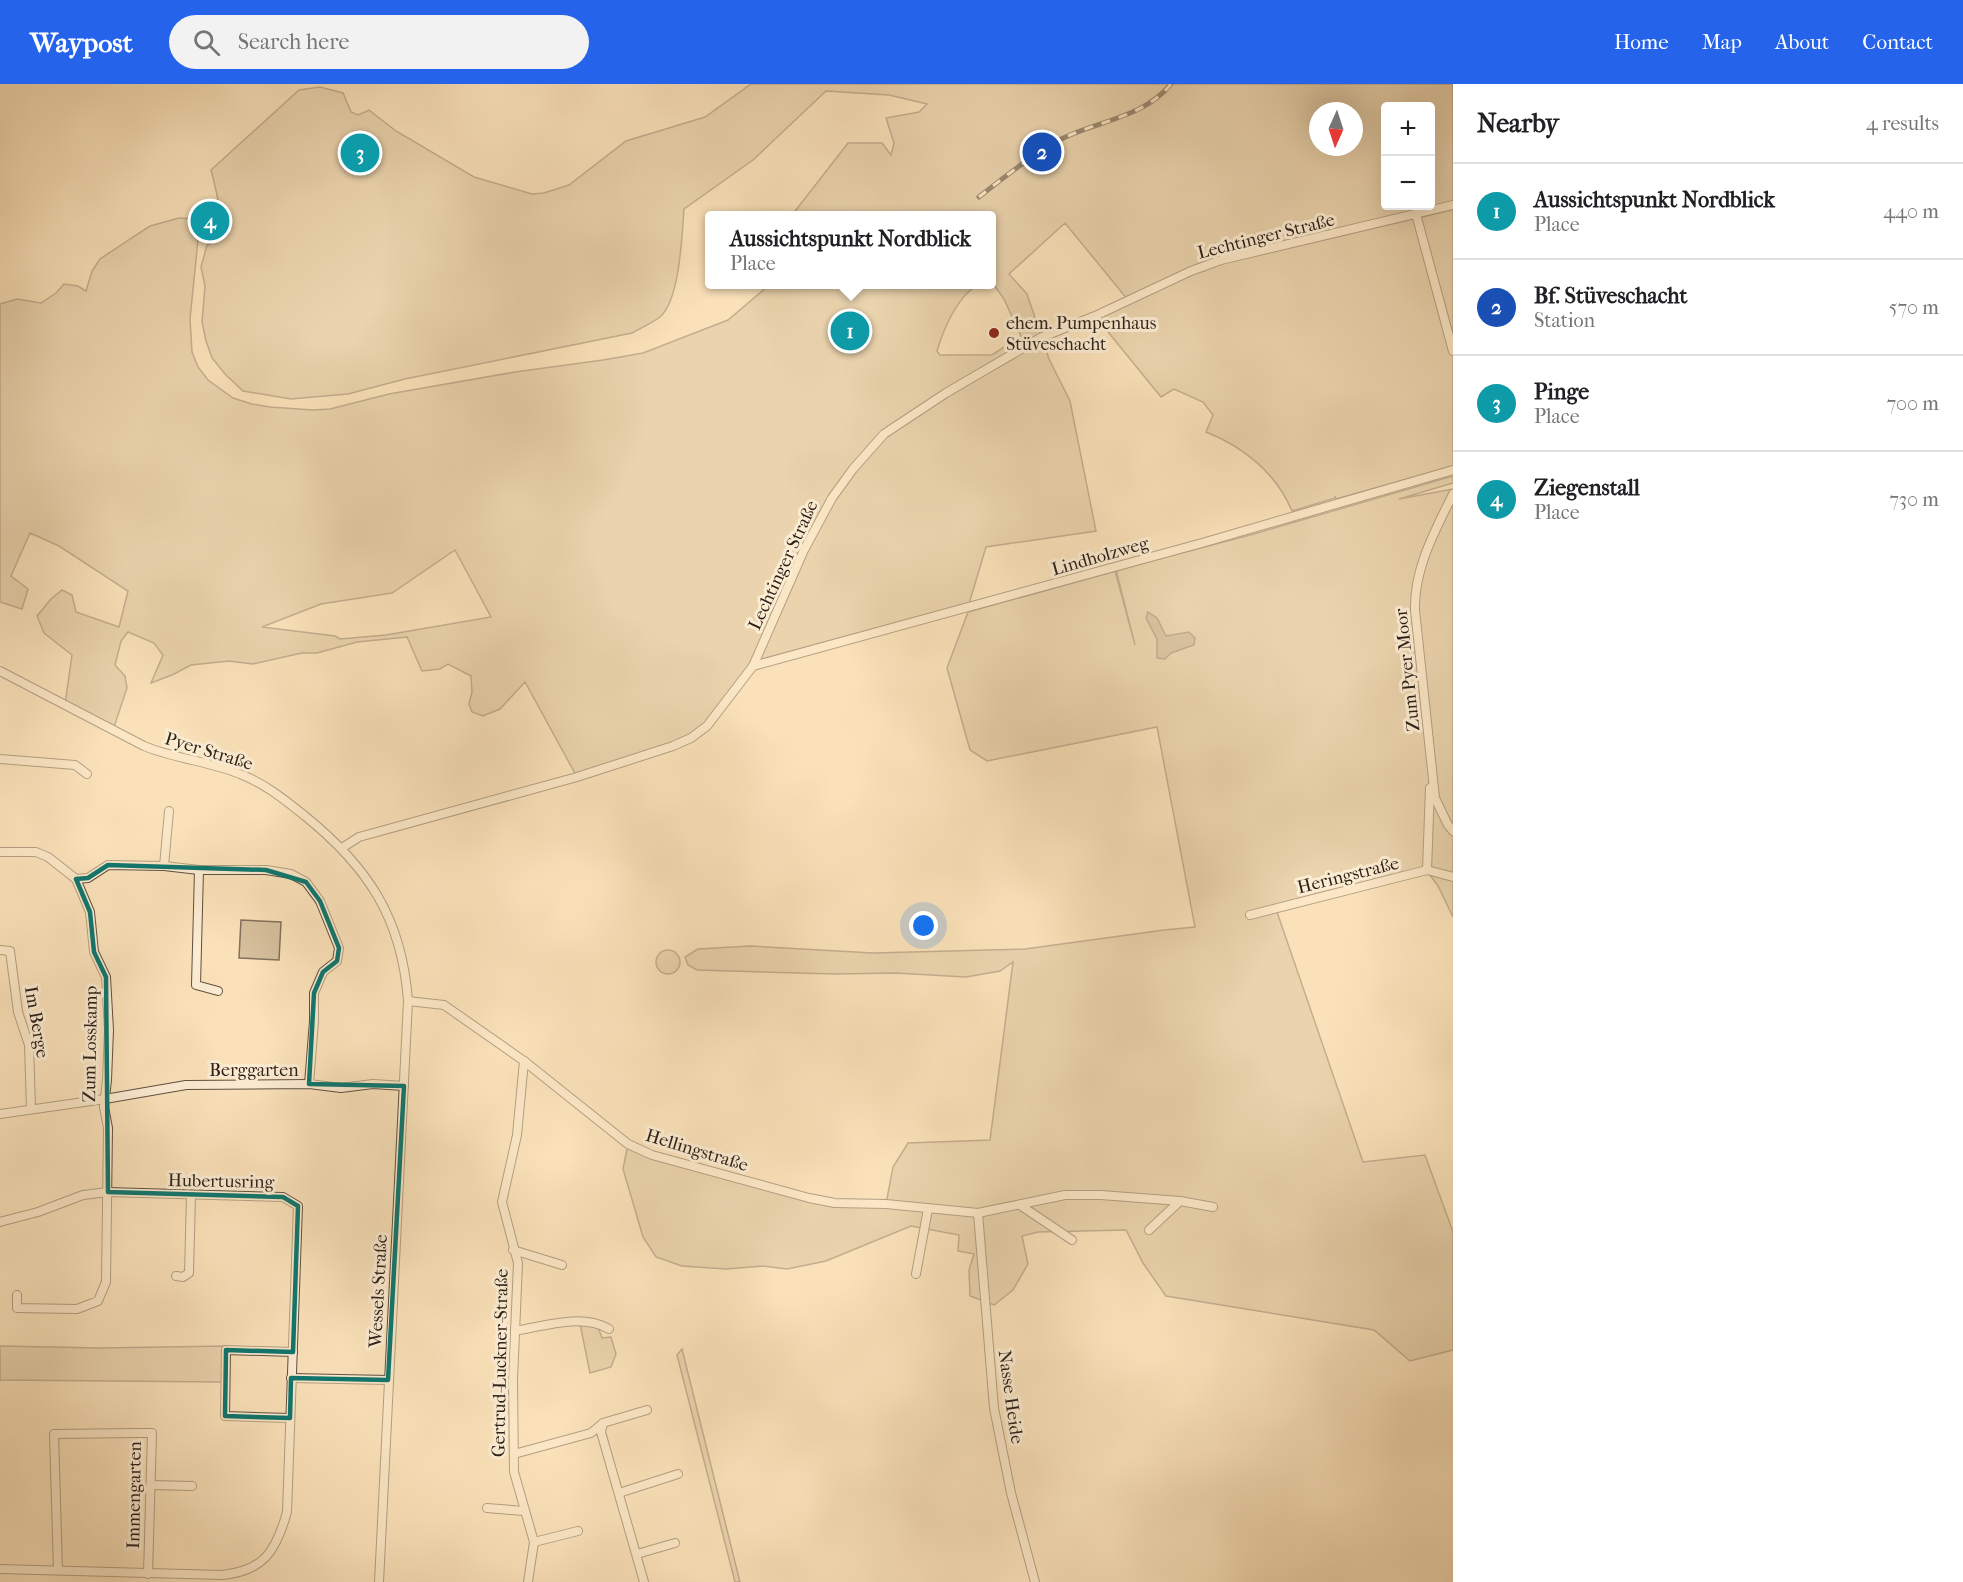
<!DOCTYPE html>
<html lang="en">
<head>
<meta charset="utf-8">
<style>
	body { margin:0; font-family:"IM FELL French Canon",serif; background:#f2f2f2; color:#202124 }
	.controls { position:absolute; right:18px; top:18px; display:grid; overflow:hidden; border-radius:6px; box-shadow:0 6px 24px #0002 }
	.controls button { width:54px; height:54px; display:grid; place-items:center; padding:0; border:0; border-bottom:2px solid #e0e0e0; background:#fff; color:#202124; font:30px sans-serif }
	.compass { position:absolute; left:1309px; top:18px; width:54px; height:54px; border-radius:50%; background:#fff; box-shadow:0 6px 24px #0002; rotate:183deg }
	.you { position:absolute; left:924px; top:842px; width:21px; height:21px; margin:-15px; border:4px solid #fff; border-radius:50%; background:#1a73e8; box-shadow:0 0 0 9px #1a73e833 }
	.badge { display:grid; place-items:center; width:39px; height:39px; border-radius:50%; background:#2563eb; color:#fff; font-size:20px; font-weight:700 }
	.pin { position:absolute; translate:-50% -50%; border:3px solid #fff; box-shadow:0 2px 6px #0006 }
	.popup { position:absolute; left:705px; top:127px; width:291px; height:78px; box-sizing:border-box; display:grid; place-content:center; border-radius:6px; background:#fff; filter:drop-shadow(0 2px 4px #0005); font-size:20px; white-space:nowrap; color:#757577 }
	.popup b { font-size:22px; color:#202124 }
	.popup::after { content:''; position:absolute; left:50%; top:100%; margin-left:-12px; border:12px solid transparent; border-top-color:#fff }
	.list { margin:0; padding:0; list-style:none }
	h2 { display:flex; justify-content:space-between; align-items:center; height:78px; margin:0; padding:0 24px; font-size:26px }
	h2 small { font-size:20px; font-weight:400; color:#757577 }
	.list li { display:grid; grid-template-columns:39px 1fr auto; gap:18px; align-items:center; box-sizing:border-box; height:96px; padding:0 24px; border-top:2px solid #e0e0e0 }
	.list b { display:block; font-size:22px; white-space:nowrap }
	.list p { margin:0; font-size:20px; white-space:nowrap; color:#757577 }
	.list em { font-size:20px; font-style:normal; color:#757577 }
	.icon { flex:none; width:33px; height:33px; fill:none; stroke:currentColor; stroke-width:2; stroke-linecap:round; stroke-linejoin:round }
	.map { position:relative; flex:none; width:1453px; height:1498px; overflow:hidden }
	header { display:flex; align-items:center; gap:36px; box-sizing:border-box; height:84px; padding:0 30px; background:#2563eb; color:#fff }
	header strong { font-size:28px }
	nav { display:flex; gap:33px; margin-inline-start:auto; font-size:21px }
	.search { width:420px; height:54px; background:#f2f2f2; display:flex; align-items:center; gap:15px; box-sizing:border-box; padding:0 21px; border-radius:33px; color:#757577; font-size:22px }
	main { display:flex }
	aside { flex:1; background:#fff }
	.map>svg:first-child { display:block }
	.green { fill:#d7c09e; stroke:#82705c; stroke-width:1.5; fill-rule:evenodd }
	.water { fill:#b49f83; stroke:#7e6c59; stroke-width:1.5 }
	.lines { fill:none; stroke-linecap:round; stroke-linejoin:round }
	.minor-casing { stroke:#605041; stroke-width:10 }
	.minor { stroke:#fcecd2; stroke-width:8 }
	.rail-casing { stroke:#2c2019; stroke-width:5 }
	.rail { stroke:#fcecd2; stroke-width:3; stroke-dasharray:9; stroke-linecap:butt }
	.marked { fill:none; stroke:#0f766e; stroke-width:4.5; stroke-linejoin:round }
	.poi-dot { fill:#8f2418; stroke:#fcecd2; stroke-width:2 }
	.labels { text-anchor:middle; stroke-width:6; stroke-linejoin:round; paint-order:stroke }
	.street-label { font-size:18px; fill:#2c2019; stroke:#fcecd2 }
	.poi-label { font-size:18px; fill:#2c2019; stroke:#fcecd2; text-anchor:start }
</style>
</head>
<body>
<header>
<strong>Waypost</strong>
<div class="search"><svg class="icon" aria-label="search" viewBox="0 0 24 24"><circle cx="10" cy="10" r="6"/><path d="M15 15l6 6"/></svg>Search here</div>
<nav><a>Home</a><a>Map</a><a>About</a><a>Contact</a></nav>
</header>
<main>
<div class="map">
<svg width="1453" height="1498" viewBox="0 0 1453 1498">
	<rect width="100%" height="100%" fill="#fae1b9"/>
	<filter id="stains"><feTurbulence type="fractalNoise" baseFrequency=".00333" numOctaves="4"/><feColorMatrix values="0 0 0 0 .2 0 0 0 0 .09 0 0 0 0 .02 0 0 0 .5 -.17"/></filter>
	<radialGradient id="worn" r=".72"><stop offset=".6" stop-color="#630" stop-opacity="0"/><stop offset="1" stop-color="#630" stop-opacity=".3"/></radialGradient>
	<g class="green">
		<path d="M 751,0 L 1453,0 L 1453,382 L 1336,415 L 1335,412 L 1335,414 L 1292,427 C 1276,389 1244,363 1206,348 L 1213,331 L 1203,318 L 1174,305 L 1161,313 L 1095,232 L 1128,216 L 1065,139 L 1009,190 L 1027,210 L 1049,275 L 1070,317 L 1096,447 L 986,463 L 969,520 L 753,582 L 723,623 L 691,654 L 577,693 L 525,598 L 500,625 L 483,632 L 472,628 L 469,620 L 472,608 L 471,592 L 448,580 L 440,585 L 422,587 L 407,553 L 357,558 L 317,569 L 302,569 L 253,580 L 229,577 L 191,581 L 172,591 L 151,599 L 163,571 L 154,559 L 128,548 L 121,557 L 115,581 L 125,592 L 127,604 L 113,646 L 65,620 L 72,571 L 44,549 L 37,532 L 51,515 L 62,506 L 72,511 L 76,528 L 119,543 L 128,507 L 59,462 L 30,449 L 11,492 L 28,505 L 22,525 L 0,518 L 0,220 L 17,215 L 41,219 L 56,209 L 64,200 L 78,202 L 86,207 L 92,187 L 100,175 L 130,155 L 150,142 L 179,134 L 194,135 L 199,146 L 190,235 L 192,268 L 198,283 L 208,296 L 233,314 L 252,320 L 270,323 L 313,326 L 330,325 L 389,310 L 515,288 L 603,276 L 643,269 L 728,236 L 767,203 L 768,201 L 977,201 C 956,215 944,244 937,267 L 940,271 L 992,271 L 1021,252 L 1004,215 L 991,197 L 991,132 L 792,131 L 848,59 L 882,59 L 891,71 L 894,59 L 886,34 L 919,28 L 927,20 L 889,11 L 826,7 L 753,76 L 684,125 C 682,150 680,216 660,233 C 652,239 641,244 632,249 L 405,295 L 348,310 L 291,315 L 243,307 L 225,290 L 212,274 L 206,257 L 202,238 L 205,202 L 201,183 L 207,161 C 209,160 213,159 215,157 C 227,144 215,101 211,86 L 299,6 L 320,3 L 343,9 L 351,28 L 358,31 L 369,26 L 396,47 L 474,93 L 532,110 L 544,109 L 569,101 L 626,57 L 705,33 ZM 1386,22 L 1430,22 L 1430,122 L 1386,122 ZM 1318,27 L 1354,27 L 1354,63 L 1318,63 ZM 455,466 L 491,533 L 386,551 L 340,555 L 335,552 L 262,543 L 321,520 L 392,509 Z"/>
		<path d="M 1453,392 L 1453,399 L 1399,415 L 1453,405 L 1453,833 L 1438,802 L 1427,787 L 1276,825 L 1363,1078 L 1425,1071 L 1453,1148 L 1453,1266 L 1410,1277 L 1374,1246 L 1166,1212 L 1143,1179 L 1126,1146 L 1038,1148 L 1022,1152 L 1028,1180 L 1013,1206 L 994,1221 L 970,1212 L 969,1186 L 974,1170 L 958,1167 L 959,1151 L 911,1142 L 826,1177 L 787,1185 L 763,1182 L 726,1185 L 682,1182 L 656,1173 L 643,1153 L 623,1085 L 628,1060 L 809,1114 L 886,1120 L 893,1083 L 908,1059 L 990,1056 L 1013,878 L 1000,887 L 966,893 L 895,889 L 835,890 L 697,886 L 688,881 L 685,873 L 698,865 L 751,862 L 873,869 L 1025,865 L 1164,846 L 1195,843 L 1157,643 L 987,677 L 970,666 L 947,584 L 968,528 L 1115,487 L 1135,561 L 1116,486 L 1254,450 Z"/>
		<path d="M 241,836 L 281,838 L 279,876 L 239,874 Z"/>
		<circle cx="668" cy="878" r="12"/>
		<path d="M 580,1240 L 598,1243 L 602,1254 L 611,1253 L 616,1270 L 611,1283 L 590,1289 Z"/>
		<path d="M 0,1262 L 101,1264 L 225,1262 L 223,1298 L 0,1296 Z"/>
		<path d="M 682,1265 L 740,1498 L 735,1498 L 677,1271 Z"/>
	</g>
	<path class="water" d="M 1148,528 L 1157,534 L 1166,552 L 1189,548 L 1195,554 L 1194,561 L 1171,569 L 1165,575 L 1157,574 L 1157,555 L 1146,534 Z"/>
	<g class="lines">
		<g class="minor-casing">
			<g id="minor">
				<path d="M 1416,130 L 1453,267"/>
				<path d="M 1453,410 C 1435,447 1414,484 1415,526 L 1435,714 L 1448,741 L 1453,747"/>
				<path d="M 753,582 L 1202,459 L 1453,386"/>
				<path d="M 0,587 L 144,662 C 175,675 209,677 240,690 C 264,699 285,716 305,732 C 368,783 402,834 408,917 L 379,1498"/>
				<path d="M 0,675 L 75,681 L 87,690"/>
				<path d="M 342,764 L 359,753 L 577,693 L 673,662 L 691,654 L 707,642 L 753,582 L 804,466 L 832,414 L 853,385 L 884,350 L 946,309 L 1040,254 L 1095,232 L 1191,187 L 1221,176 L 1453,121"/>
				<path d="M 0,768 L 36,768 L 48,773 L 76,795 L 90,828 L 94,868 L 106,893 L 109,946 L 107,996 L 104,1023 L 108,1044 L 106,1198 L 98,1217 L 77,1225 L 17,1224 L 17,1211"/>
				<path d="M 164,782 L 169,727"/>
				<path d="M 199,786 L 196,901 L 218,907"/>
				<path d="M 1427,786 L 1430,704"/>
				<path d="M 76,795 L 88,794 L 108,781 L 164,782 L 199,786 L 266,786 L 291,790 L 306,798 L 320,817 L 339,864 L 337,877 L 323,888 L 314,909 L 314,937 L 309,1000"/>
				<path d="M 1250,831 L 1427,786 L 1453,793"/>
				<path d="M 0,866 L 10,867 L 18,928 L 29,961 L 31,1024"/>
				<path d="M 408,917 L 444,921 L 524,977 L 628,1060 L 652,1071 L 809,1114 L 835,1119 L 886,1120 L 978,1129 L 1065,1111 L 1101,1111 L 1180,1117 L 1213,1123"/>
				<path d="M 524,977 L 517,1051 L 502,1118 L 518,1179 L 513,1296 L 514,1388 L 534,1458 L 528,1498"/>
				<path d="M 0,1030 L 105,1015 L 186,1001 L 309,1000 L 341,1004 L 373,1000 L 404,1002"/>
				<path d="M 1020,1121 L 1072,1156"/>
				<path d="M 978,1129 L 994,1324 L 1011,1409 L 1035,1498"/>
				<path d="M 0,1138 L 38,1128 L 83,1111 L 108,1108 L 283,1113 L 298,1122 L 287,1428 C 276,1467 264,1487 222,1491 L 0,1485"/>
				<path d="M 1149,1146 L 1180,1117"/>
				<path d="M 513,1166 L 562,1181"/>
				<path d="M 916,1190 L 928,1125"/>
				<path d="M 176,1192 L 183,1193 L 189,1189 L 191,1112"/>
				<path d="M 515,1247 C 544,1242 582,1229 609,1245"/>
				<path d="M 291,1294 L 388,1296"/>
				<path d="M 290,1334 L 225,1332 L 226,1266 L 293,1268"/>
				<path d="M 603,1339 L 647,1326"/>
				<path d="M 514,1370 L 591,1349 L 603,1339 L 601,1348 L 644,1498"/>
				<path d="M 151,1401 L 192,1402"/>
				<path d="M 619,1409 L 678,1390"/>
				<path d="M 487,1424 L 524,1427"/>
				<path d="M 534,1458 L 578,1447"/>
				<path d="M 637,1470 L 675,1459"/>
				<path d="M 58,1486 L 54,1350 L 138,1349 L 152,1349 L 148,1490"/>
			</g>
		</g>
		<use href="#minor" class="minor"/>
		<g class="rail-casing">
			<path id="rail" d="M 979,113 C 1003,94 1042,63 1070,51 C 1105,36 1146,31 1171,0"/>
		</g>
		<use href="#rail" class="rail"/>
	</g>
	<path d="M0 0H1453V1498H0ZM 108,781 L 266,786 L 306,798 L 320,817 L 339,864 L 337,877 L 323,888 L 314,909 L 309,1000 L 404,1002 L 388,1296 L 291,1294 L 290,1334 L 225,1332 L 226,1266 L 293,1268 L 298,1122 L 283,1113 L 108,1108 L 106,893 L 94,868 L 90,828 L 76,795 L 88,794 Z" fill="#fae1b9" fill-opacity=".55" fill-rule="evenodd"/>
	<path class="marked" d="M 108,781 L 266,786 L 306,798 L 320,817 L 339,864 L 337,877 L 323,888 L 314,909 L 309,1000 L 404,1002 L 388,1296 L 291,1294 L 290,1334 L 225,1332 L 226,1266 L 293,1268 L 298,1122 L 283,1113 L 108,1108 L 106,893 L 94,868 L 90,828 L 76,795 L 88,794 Z"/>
	<circle class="poi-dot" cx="994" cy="249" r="6"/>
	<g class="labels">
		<g class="street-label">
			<text transform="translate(1266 152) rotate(-14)" y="6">Lechtinger Straße</text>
			<text transform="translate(1100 472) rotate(-16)" y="6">Lindholzweg</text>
			<text transform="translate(783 481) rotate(-65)" y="6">Lechtinger Straße</text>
			<text transform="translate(1407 586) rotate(-96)" y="6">Zum Pyer Moor</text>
			<text transform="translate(209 667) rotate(17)" y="6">Pyer Straße</text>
			<text transform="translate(1348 791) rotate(-14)" y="6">Heringstraße</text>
			<text transform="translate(37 938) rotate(80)" y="6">Im Berge</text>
			<text transform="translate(90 960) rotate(-89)" y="6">Zum Losskamp</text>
			<text x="254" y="992">Berggarten</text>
			<text transform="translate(697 1066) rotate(17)" y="6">Hellingstraße</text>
			<text transform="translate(221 1097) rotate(1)" y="6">Hubertusring</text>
			<text transform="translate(378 1207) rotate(-87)" y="6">Wessels Straße</text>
			<text transform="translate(500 1279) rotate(-89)" y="6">Gertrud-Luckner-Straße</text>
			<text transform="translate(1011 1313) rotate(82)" y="6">Nasse Heide</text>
			<text transform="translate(134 1411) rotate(-89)" y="6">Immengarten</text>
		</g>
		<g class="poi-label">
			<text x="1006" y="245">ehem. Pumpenhaus<tspan x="1006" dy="21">Stüveschacht</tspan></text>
		</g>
	</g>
	<rect width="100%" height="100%" filter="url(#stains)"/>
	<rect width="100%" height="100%" fill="url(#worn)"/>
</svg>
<div class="controls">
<button>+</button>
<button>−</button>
</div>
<svg class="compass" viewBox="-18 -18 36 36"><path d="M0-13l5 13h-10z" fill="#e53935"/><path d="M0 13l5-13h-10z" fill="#757577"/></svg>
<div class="you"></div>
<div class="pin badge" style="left:850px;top:247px;background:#0f9aa8">1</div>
<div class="popup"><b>Aussichtspunkt Nordblick</b>Place</div>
<div class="pin badge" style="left:1042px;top:68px;background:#1a4fb4">2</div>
<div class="pin badge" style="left:360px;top:69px;background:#0f9aa8">3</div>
<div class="pin badge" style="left:210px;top:137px;background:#0f9aa8">4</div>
</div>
<aside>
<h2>Nearby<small>4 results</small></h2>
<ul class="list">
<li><span class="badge" style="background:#0f9aa8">1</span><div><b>Aussichtspunkt Nordblick</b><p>Place</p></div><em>440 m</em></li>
<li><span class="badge" style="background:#1a4fb4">2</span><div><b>Bf. Stüveschacht</b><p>Station</p></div><em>570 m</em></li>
<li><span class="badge" style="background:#0f9aa8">3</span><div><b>Pinge</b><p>Place</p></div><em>700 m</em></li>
<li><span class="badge" style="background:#0f9aa8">4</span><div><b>Ziegenstall</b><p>Place</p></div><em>730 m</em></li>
</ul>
</aside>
</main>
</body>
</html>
